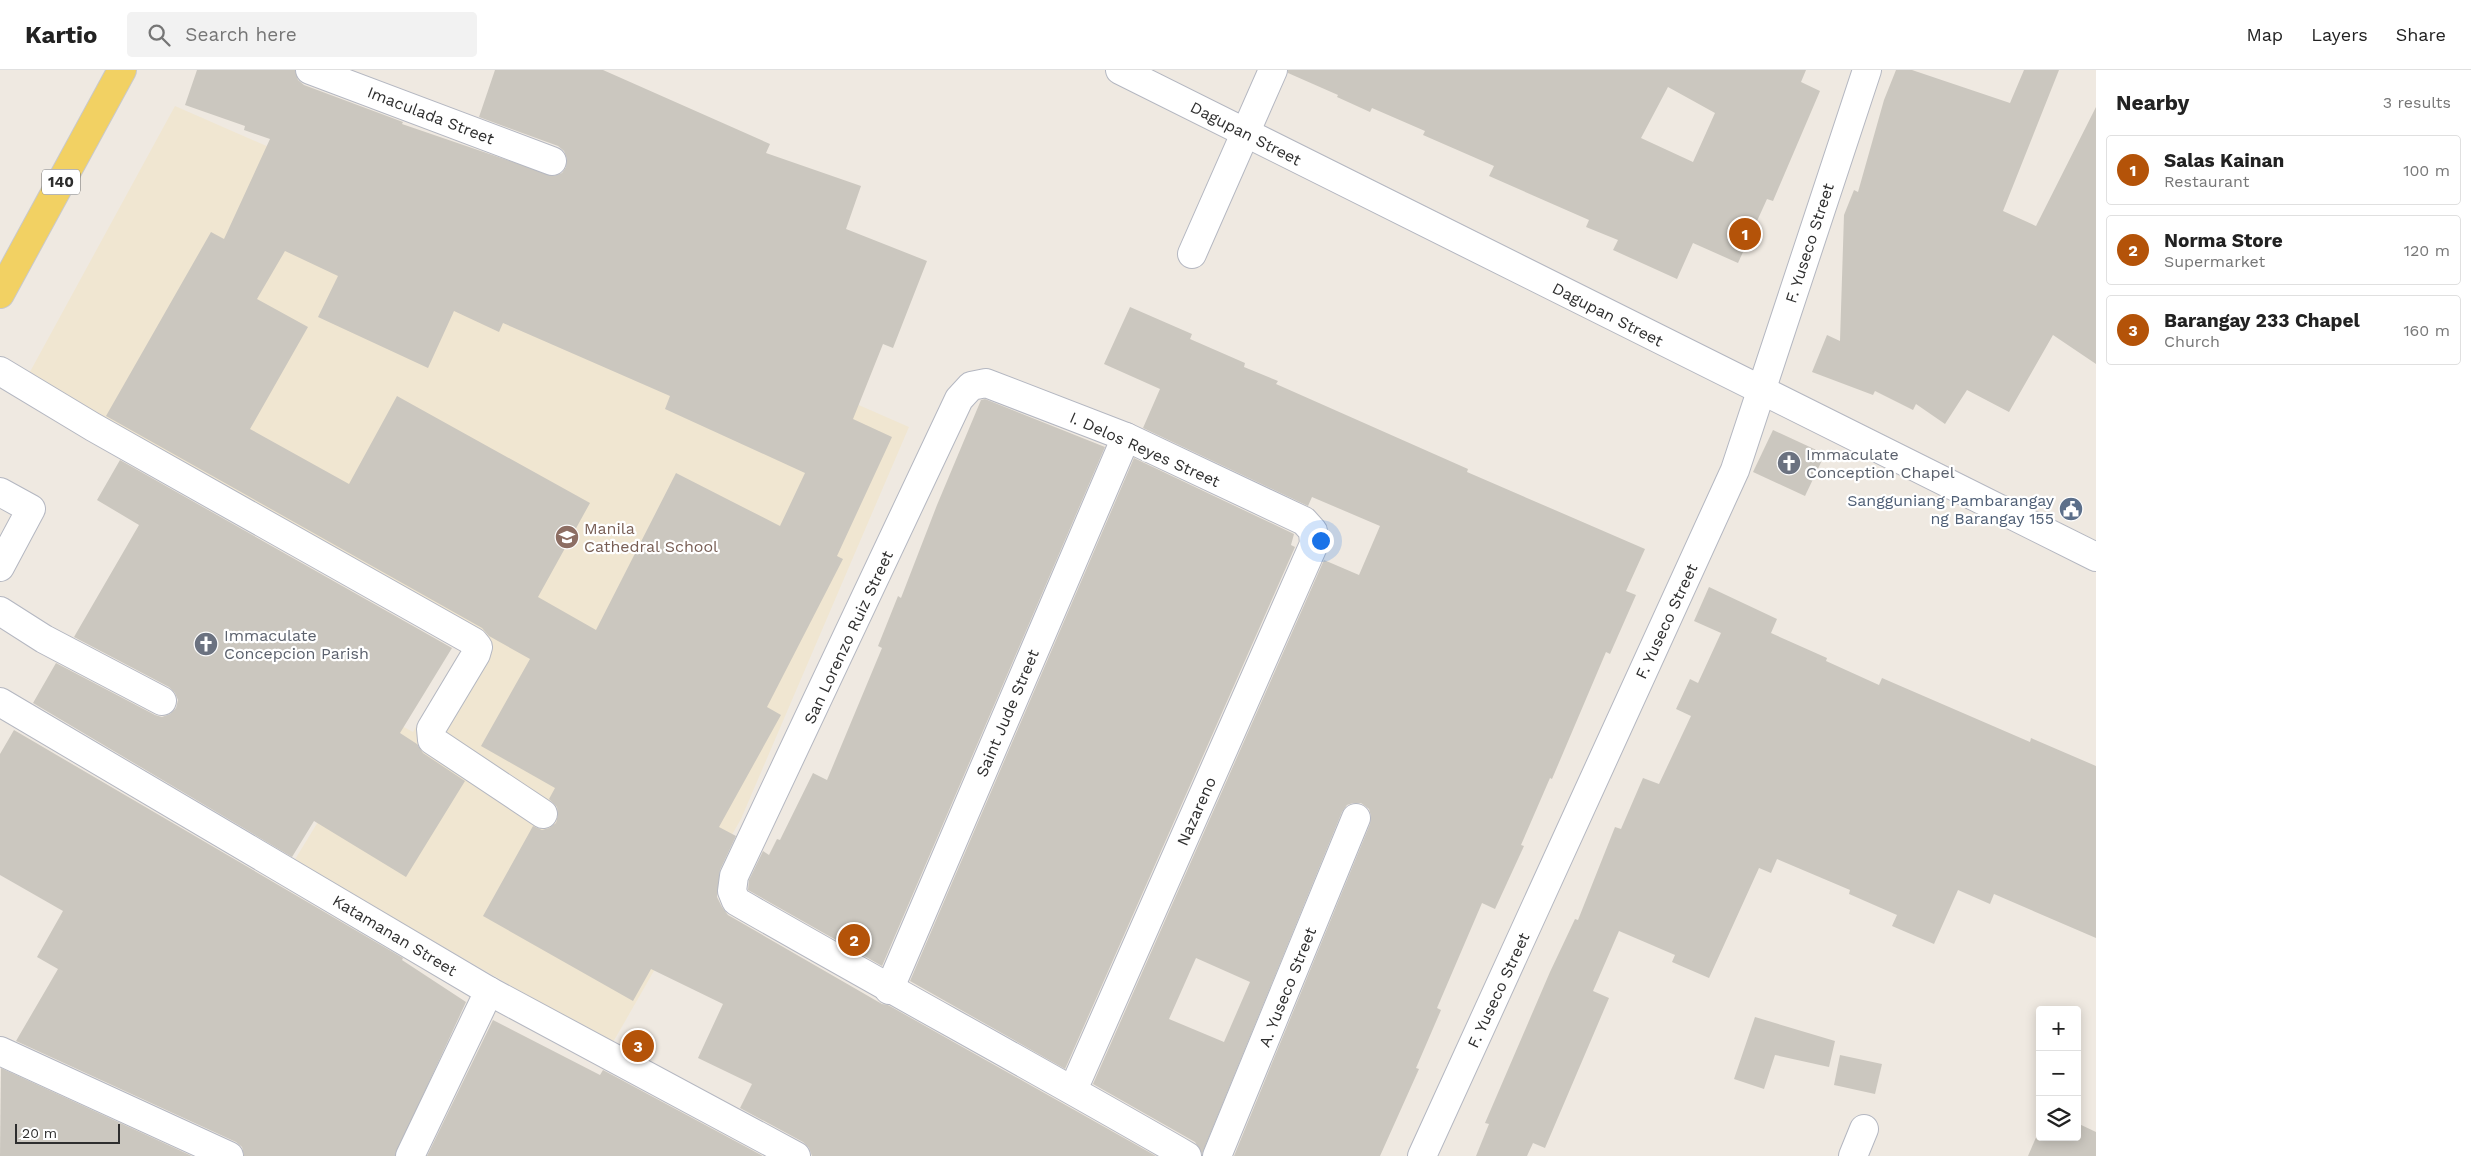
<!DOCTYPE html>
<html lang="en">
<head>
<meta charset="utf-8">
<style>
	body { margin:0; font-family:"Work Sans",sans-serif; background:#f2f2f2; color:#222 }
	.controls { position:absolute; right:15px; bottom:15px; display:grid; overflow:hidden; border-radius:5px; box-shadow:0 2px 12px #0003 }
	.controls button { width:45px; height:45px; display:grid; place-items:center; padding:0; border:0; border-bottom:1px solid #e0e0e0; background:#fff; color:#222; font:25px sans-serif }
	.scale { position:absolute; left:15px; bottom:12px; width:105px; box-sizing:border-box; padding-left:5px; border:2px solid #2e2e2e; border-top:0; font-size:14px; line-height:18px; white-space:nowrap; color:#2e2e2e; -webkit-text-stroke:4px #fff; paint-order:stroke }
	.you { position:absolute; left:1320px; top:470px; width:18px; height:18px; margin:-12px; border:4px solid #fff; border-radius:50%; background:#1a73e8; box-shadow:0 0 0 8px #1a73e833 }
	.badge { display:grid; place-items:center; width:32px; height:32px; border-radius:50%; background:#b45309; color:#fff; font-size:16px; font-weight:700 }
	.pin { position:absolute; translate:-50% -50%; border:2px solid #fff; box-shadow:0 1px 5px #0006 }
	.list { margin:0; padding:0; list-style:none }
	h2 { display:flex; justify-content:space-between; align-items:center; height:65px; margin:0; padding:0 20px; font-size:21px }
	h2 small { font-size:16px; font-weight:400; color:#767676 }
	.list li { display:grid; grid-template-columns:32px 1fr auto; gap:15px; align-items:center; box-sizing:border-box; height:70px; margin:0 10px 10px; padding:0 10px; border:1px solid #e0e0e0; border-radius:5px }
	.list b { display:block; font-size:19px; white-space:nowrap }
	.list p { margin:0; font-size:16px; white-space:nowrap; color:#767676 }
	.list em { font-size:16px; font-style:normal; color:#767676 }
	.icon { flex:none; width:28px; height:28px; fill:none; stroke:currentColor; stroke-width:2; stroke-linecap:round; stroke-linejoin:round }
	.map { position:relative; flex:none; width:2096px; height:1086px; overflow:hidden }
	header { display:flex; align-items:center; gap:30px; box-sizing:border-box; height:70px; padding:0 25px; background:#fff; border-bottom:1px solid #e0e0e0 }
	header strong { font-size:24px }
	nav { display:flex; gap:28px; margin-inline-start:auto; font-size:18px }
	.search { width:350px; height:45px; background:#f2f2f2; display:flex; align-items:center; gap:12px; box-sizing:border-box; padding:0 18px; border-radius:5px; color:#767676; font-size:19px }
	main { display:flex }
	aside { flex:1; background:#fff }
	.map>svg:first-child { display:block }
	.education { fill:#f0e6d1 }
	.building { fill:#cbc7bf; fill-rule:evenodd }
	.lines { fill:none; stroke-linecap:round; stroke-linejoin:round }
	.minor-casing { stroke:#b4b7c1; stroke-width:30 }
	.major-casing { stroke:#c9c9c9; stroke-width:30 }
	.minor { stroke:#fff; stroke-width:28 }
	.major { stroke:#f2d163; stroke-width:28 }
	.labels { text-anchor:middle; stroke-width:4.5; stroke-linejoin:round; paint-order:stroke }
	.shield { fill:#fff; stroke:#6d6d6d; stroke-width:1 }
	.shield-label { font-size:15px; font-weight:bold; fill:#2e2e2e }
	.street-label { font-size:16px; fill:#2e2e2e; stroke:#fff }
	.worship-label { font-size:16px; fill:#5b616d; stroke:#fff; text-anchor:start }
	.service-label { font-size:16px; fill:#4e5e75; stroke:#fff; text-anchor:end }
	.education-label { font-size:16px; fill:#785e54; stroke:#fff; text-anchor:start }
</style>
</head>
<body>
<header>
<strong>Kartio</strong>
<div class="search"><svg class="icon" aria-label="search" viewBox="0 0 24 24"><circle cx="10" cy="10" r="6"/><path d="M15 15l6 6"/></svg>Search here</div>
<nav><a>Map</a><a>Layers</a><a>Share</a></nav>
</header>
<main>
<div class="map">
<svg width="2096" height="1086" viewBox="0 0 2096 1086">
	<rect width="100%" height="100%" fill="#efe9e1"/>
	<path class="education" d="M 175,36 L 909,357 L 741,749 L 612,974 L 294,791 L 383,646 L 413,662 L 462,578 L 19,322 Z"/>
	<g class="building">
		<path d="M 197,0 L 295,0 L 298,10 L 304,15 L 403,52 L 402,54 L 554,106 L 562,103 L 566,97 L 567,89 L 564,81 L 558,76 L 479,47 L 495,0 L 603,0 L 770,74 L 766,83 L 861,116 L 846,159 L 927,191 L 893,278 L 883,274 L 853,349 L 892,367 L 837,486 L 843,489 L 767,637 L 781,645 L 719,757 L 736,766 L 720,800 L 717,827 L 722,837 L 728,845 L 882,934 L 888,935 L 1156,1086 L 812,1086 L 809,1078 L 803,1072 L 740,1038 L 752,1014 L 698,988 L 723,934 L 651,899 L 633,931 L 483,846 L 533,756 L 542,760 L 549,758 L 556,753 L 558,745 L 557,737 L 549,729 L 555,718 L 481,676 L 530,589 L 489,566 L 482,558 L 106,346 L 211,162 L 224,169 L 270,69 L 244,60 L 245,56 L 185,35 ZM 285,181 L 338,206 L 318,247 L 428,298 L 454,241 L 499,262 L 503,253 L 670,326 L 665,339 L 805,403 L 780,456 L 676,403 L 596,560 L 538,527 L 590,433 L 397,326 L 349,414 L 250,359 L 308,257 L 257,229 Z"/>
		<path d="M 1288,0 L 1806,0 L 1801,12 L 1820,21 L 1773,131 L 1767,129 L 1738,193 L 1693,173 L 1677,209 L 1613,180 L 1618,170 L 1586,157 L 1589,150 L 1489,106 L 1494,96 L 1423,65 L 1425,61 L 1372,38 L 1370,42 L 1337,27 L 1338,25 L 1288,3 ZM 1668,17 L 1715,43 L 1693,92 L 1641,68 Z"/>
		<path d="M 1896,0 L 1912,0 L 2010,33 L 2024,0 L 2059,0 L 2003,141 L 2036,156 L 2096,37 L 2096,294 L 2053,265 L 2009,342 L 1967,320 L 1945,354 L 1916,334 L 1913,340 L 1875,321 L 1873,325 L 1812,302 L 1827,265 L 1840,271 L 1844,145 L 1854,120 L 1858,122 L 1884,30 Z"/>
		<path d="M 1130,237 L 1192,264 L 1190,269 L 1245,293 L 1244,297 L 1278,311 L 1276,314 L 1468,399 L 1467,402 L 1645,479 L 1626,521 L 1636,525 L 1610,584 L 1606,582 L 1552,709 L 1550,708 L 1521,775 L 1524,776 L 1495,839 L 1482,833 L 1437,938 L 1441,940 L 1416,998 L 1419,999 L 1380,1086 L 1234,1086 L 1370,754 L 1371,746 L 1369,739 L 1361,733 L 1353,733 L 1347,735 L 1342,742 L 1202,1084 L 1195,1072 L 1093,1014 L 1324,490 L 1359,505 L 1380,456 L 1312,427 L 1308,436 L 1143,358 L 1160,319 L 1104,294 ZM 1196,888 L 1250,912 L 1224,972 L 1169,949 Z"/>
		<path d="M 985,329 L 1105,377 L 882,896 L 748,820 L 749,810 L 763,781 L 769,785 L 777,769 L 780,770 L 813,703 L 827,710 L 882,578 L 878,576 L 898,526 L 901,528 L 937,435 L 981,330 Z"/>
		<path d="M 1773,360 L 1825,384 L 1805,426 L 1753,402 Z"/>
		<path d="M 1134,388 L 1294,464 L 1291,475 L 1295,477 L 1065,999 L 910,911 Z"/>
		<path d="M 120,390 L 452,578 L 400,663 L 417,674 L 423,683 L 465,711 L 406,807 L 314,751 L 292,787 L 33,633 L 56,593 L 155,645 L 162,647 L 170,644 L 176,638 L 178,630 L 175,623 L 169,617 L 74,567 L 139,455 L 97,430 Z"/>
		<path d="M 1709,517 L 1777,549 L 1771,563 L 1827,588 L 1826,591 L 1879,615 L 1882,608 L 2030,672 L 2031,668 L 2096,696 L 2096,868 L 1994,824 L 1990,834 L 1958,820 L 1934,874 L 1892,856 L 1897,845 L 1849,824 L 1850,820 L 1777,789 L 1771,803 L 1759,798 L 1709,908 L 1672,892 L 1675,885 L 1619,861 L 1593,921 L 1609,928 L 1545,1078 L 1533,1073 L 1527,1086 L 1476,1086 L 1489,1054 L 1485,1053 L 1550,902 L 1575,849 L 1578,850 L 1615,757 L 1621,759 L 1643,708 L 1659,714 L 1691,646 L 1676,639 L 1690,609 L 1698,613 L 1721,563 L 1694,551 Z"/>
		<path d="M 14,660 L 403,888 L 402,890 L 466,932 L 395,1086 L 244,1086 L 242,1077 L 236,1072 L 16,971 L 58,899 L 37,887 L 63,841 L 0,805 L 0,684 Z"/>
		<path d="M 1755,947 L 1835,971 L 1829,997 L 1775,985 L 1764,1019 L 1734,1009 Z"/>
		<path d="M 493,950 L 600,1005 L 603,1000 L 763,1086 L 427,1086 Z"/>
		<path d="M 1840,985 L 1882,994 L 1875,1024 L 1834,1015 Z"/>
		<path d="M 1,998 L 192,1086 L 0,1086 Z"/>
		<path d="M 2077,1053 L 2096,1062 L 2096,1086 L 2028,1086 L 2040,1058 L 2040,1067 L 2077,1067 Z"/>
	</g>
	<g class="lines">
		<g class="minor-casing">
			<g id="minor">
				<path d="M 310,0 L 552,91"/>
				<path d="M 1120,0 L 2096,487"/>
				<path d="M 1192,184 L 1273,0"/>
				<path d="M 0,301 L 93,357 L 474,572 L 478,577 L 476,584 L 431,659 L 432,670 L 543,744"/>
				<path d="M 0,422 L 31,439 L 0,497"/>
				<path d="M 0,541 L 44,569 L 162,631"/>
				<path d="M 0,632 L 489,921 L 796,1086"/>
				<path d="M 889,920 L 1126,367"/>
				<path d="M 0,981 L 229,1086"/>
				<path d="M 1073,1020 L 1314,474 L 1313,461 L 1304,451 L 1126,367 L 986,313 L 971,316 L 959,329 L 734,806 L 732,821 L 736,831 C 885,917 1037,999 1187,1086"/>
				<path d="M 410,1086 L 489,921"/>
				<path d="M 1217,1086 L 1356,748"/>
				<path d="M 1422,1086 L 1735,400 L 1867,0"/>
				<path d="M 1853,1086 L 1864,1059"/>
			</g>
		</g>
		<g class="major-casing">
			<path id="major" d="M 0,224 L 122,0"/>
		</g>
		<use href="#minor" class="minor"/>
		<use href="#major" class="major"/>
	</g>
	<defs>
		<g id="church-disc" transform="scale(1.25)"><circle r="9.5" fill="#6b7280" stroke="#fff"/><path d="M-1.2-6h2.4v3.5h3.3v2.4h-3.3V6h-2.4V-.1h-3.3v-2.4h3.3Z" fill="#fff"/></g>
		<g id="civic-disc" transform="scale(1.25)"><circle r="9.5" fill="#5c6f8a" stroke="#fff"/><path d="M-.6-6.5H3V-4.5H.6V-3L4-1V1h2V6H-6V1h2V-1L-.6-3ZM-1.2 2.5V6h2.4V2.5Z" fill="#fff"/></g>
		<g id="school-disc" transform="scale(1.25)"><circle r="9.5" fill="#8d6e63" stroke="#fff"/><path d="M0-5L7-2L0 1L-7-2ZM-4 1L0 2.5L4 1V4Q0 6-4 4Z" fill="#fff"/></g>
	</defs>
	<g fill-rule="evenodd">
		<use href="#church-disc" x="1789" y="393"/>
		<use href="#civic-disc" x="2071" y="439"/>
		<use href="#school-disc" x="567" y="467"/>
		<use href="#church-disc" x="206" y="574"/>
	</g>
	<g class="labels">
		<rect class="shield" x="42" y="99.5" width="38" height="25" rx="4"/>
		<g class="shield-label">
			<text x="61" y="117">140</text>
		</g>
		<g class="street-label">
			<text transform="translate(431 45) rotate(21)" y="6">Imaculada Street</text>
			<text transform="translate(1246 63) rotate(27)" y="6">Dagupan Street</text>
			<text transform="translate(1809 173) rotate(-72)" y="6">F. Yuseco Street</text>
			<text transform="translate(1608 244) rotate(27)" y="6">Dagupan Street</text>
			<text transform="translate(1145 379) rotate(24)" y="6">I. Delos Reyes Street</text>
			<text transform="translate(1666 551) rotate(-65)" y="6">F. Yuseco Street</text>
			<text transform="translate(848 567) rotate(-65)" y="6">San Lorenzo Ruiz Street</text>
			<text transform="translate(1007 643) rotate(-67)" y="6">Saint Jude Street</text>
			<text transform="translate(1196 741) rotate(-66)" y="6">Nazareno</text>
			<text transform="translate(395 865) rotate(31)" y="6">Katamanan Street</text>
			<text transform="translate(1287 917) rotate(-68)" y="6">A. Yuseco Street</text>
			<text transform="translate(1498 920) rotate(-65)" y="6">F. Yuseco Street</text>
		</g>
		<g class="worship-label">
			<text x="1806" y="390">Immaculate<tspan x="1806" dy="18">Conception Chapel</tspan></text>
			<text x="224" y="571">Immaculate<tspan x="224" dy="18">Concepcion Parish</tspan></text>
		</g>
		<g class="service-label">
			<text x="2054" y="436">Sangguniang Pambarangay<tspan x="2054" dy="18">ng Barangay 155</tspan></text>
		</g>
		<g class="education-label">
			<text x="584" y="464">Manila<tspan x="584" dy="18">Cathedral School</tspan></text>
		</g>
	</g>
</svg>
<div class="controls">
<button>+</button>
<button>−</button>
<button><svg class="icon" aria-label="layers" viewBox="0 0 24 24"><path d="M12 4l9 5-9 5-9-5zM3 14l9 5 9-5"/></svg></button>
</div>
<div class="scale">20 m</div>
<div class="you"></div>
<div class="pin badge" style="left:1745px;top:164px">1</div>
<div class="pin badge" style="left:854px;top:870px">2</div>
<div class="pin badge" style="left:638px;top:976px">3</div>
</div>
<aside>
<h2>Nearby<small>3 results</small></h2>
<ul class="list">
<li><span class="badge">1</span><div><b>Salas Kainan</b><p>Restaurant</p></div><em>100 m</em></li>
<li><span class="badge">2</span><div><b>Norma Store</b><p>Supermarket</p></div><em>120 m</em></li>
<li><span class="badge">3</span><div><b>Barangay 233 Chapel</b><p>Church</p></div><em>160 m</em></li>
</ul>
</aside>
</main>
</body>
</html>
